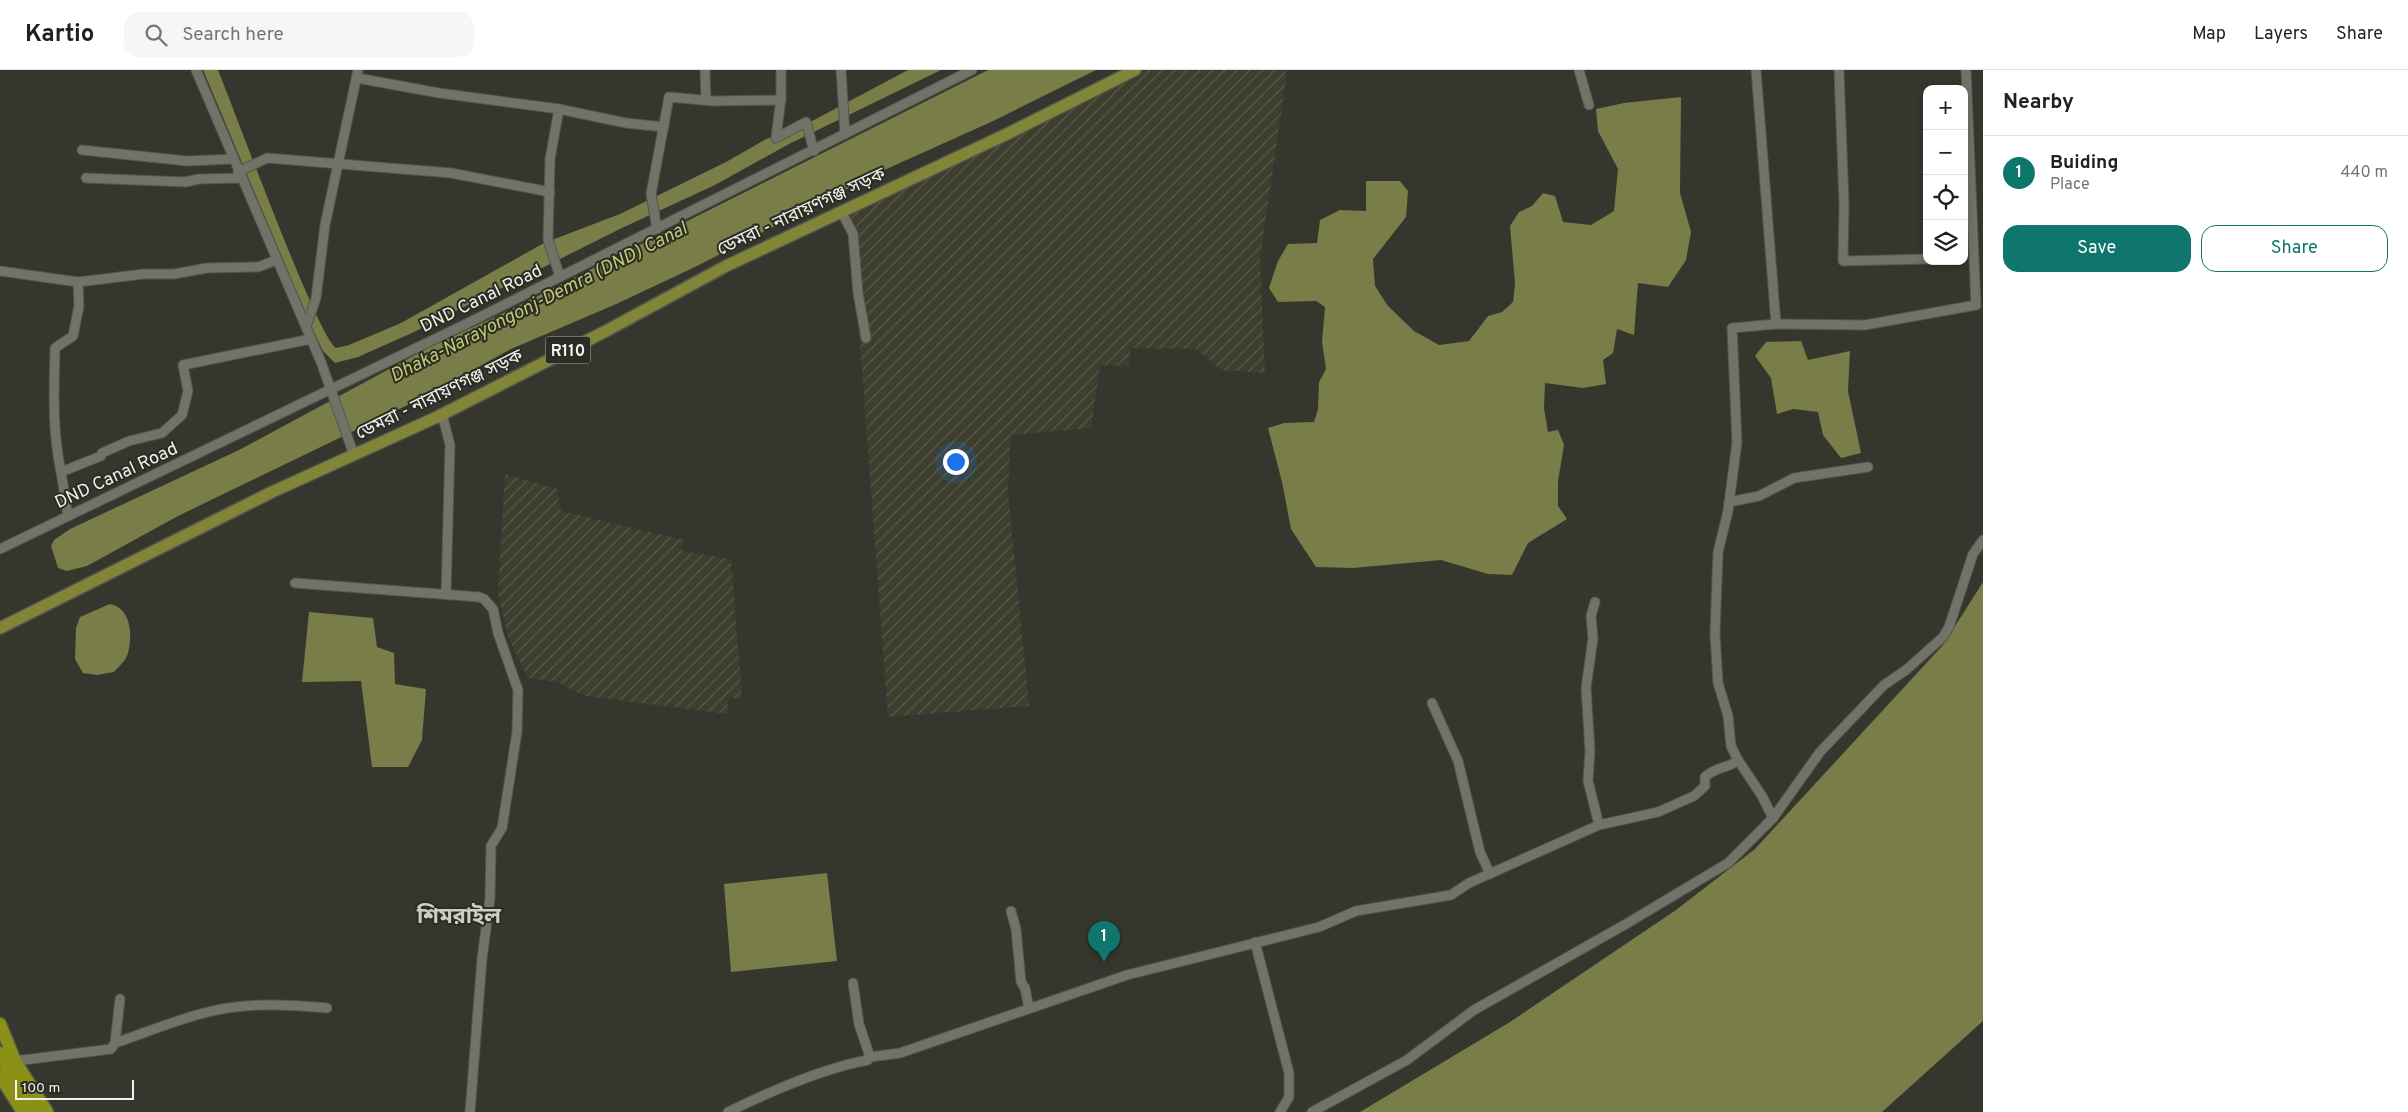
<!DOCTYPE html>
<html lang="en">
<head>
<meta charset="utf-8">
<style>
	body { margin:0; font-family:Overpass,"Noto Sans Bengali",sans-serif; background:#f6f6f6; color:#202124 }
	.controls { position:absolute; right:15px; top:15px; display:grid; overflow:hidden; border-radius:10px; box-shadow:0 2px 8px #0003 }
	.controls button { width:45px; height:45px; display:grid; place-items:center; padding:0; border:0; border-bottom:1px solid #e0e0e0; background:#fff; color:#202124; font:25px sans-serif }
	.scale { position:absolute; left:15px; bottom:12px; width:119px; box-sizing:border-box; padding-left:5px; border:2px solid #f1f1eb; border-top:0; font-size:14px; line-height:18px; white-space:nowrap; color:#f1f1eb; -webkit-text-stroke:4px #2b2c23; paint-order:stroke }
	.you { position:absolute; left:955px; top:391px; width:18px; height:18px; margin:-12px; border:4px solid #fff; border-radius:50%; background:#1a73e8; box-shadow:0 0 0 8px #1a73e833 }
	.badge { display:grid; place-items:center; width:32px; height:32px; border-radius:50%; background:#0f766e; color:#fff; font-size:16px; font-weight:700 }
	.pin { position:absolute; translate:-50% -41px; filter:drop-shadow(0 1px 2px #0008) }
	.pin::after { content:''; position:absolute; top:26px; width:18px; height:15px; background:inherit; clip-path:polygon(0 0,100% 0,50% 100%) }
	.list { margin:0; padding:0; list-style:none }
	h2 { display:flex; justify-content:space-between; align-items:center; height:65px; margin:0; padding:0 20px; font-size:21px }
	h2 small { font-size:16px; font-weight:400; color:#757577 }
	.list li { display:grid; grid-template-columns:32px 1fr auto; gap:15px; align-items:center; box-sizing:border-box; height:75px; padding:0 20px; border-top:1px solid #e0e0e0 }
	.list b { display:block; font-size:19px; white-space:nowrap }
	.list p { margin:0; font-size:16px; white-space:nowrap; color:#757577 }
	.list em { font-size:16px; font-style:normal; color:#757577 }
	.actions { display:flex; gap:10px; padding:15px 20px }
	.actions a { flex:1; padding:11px 0; border:1px solid #0f766e; border-radius:15px; text-align:center; font-size:18px; color:#0f766e }
	.actions .main { background:#0f766e; color:#fff }
	.icon { flex:none; width:28px; height:28px; fill:none; stroke:currentColor; stroke-width:2; stroke-linecap:round; stroke-linejoin:round }
	.map { position:relative; flex:none; width:1983px; height:1042px; overflow:hidden }
	header { display:flex; align-items:center; gap:30px; box-sizing:border-box; height:70px; padding:0 25px; background:#fff; border-bottom:1px solid #e0e0e0 }
	header strong { font-size:24px }
	nav { display:flex; gap:28px; margin-inline-start:auto; font-size:18px }
	.search { width:350px; height:45px; background:#f6f6f6; display:flex; align-items:center; gap:12px; box-sizing:border-box; padding:0 18px; border-radius:15px; color:#757577; font-size:19px }
	main { display:flex }
	aside { flex:1; background:#fff }
	.map>svg:first-child { display:block }
	.industrial { fill:url(#industrial-furrows) }
	.water { fill:#797d47 }
	.lines { fill:none; stroke-linecap:round; stroke-linejoin:round }
	.minor-casing { stroke:#54554d; stroke-width:11 }
	.major-casing { stroke:#54554d; stroke-width:14 }
	.highway-casing { stroke:#54554d; stroke-width:15 }
	.minor { stroke:#727368; stroke-width:9 }
	.major { stroke:#818537; stroke-width:11 }
	.highway { stroke:#8b9116; stroke-width:12 }
	.labels { text-anchor:middle; stroke-width:4; stroke-linejoin:round; paint-order:stroke }
	.shield { fill:#2b2c23; stroke:#b6b6af; stroke-width:1 }
	.shield-label { font-size:16px; font-weight:bold; fill:#f1f1eb }
	.street-label { font-size:18px; fill:#f1f1eb; stroke:#2b2c23 }
	.water-label { font-size:19px; font-style:italic; fill:#c3ca77; stroke:#2b2c23 }
	.district-label { font-size:22px; font-weight:bold; fill:#cccec1; stroke:#2b2c23 }
</style>
</head>
<body>
<header>
<strong>Kartio</strong>
<div class="search"><svg class="icon" aria-label="search" viewBox="0 0 24 24"><circle cx="10" cy="10" r="6"/><path d="M15 15l6 6"/></svg>Search here</div>
<nav><a>Map</a><a>Layers</a><a>Share</a></nav>
</header>
<main>
<div class="map">
<svg width="1983" height="1042" viewBox="0 0 1983 1042">
	<defs>
		<pattern id="industrial-furrows" width="10" height="10" patternUnits="userSpaceOnUse" patternTransform="scale(1.25)"><rect width="10" height="10" fill="#3d3e2e"/><path d="M-1 1l2-2M0 10L10 0M9 11l2-2" fill="none" stroke="#5a5a4c"/></pattern>
	</defs>
	<rect width="100%" height="100%" fill="#35362d"/>
	<g class="industrial">
		<path d="M 1145,0 L 1286,0 L 1286,10 L 1260,187 L 1265,303 L 1221,300 L 1196,279 L 1131,278 L 1129,296 L 1100,295 L 1091,358 L 1011,365 L 1008,422 L 1029,636 L 888,647 L 850,141 L 977,82 Z"/>
		<path d="M 505,404 L 557,419 L 561,441 L 684,470 L 682,481 L 731,489 L 742,628 L 728,628 L 727,644 L 585,626 L 557,612 L 528,608 L 508,567 L 498,523 Z"/>
	</g>
	<g class="water">
		<path d="M 203,0 L 218,0 C 233,36 318,268 336,278 L 349,275 L 401,253 L 544,173 L 620,144 L 726,92 L 766,69 L 799,58 L 908,0 L 941,0 L 789,74 L 715,115 L 624,157 L 412,263 L 358,287 L 335,293 L 323,281 L 311,256 Z"/>
		<path d="M 988,0 L 1096,0 L 991,52 L 882,101 L 695,197 L 614,235 L 511,279 L 422,328 L 178,446 L 87,496 L 67,501 L 58,498 L 51,476 L 54,470 L 70,459 L 239,380 L 430,277 L 512,239 Z"/>
		<path d="M 1681,27 L 1680,123 L 1691,162 L 1686,190 L 1668,217 L 1638,213 L 1634,265 L 1617,259 L 1613,283 L 1603,290 L 1606,314 L 1583,318 L 1545,313 L 1544,338 L 1548,362 L 1558,360 L 1564,375 L 1558,411 L 1558,436 L 1567,449 L 1528,473 L 1512,505 L 1488,504 L 1441,490 L 1353,498 L 1316,497 L 1291,459 L 1282,412 L 1268,358 L 1284,353 L 1314,352 L 1318,339 L 1319,312 L 1326,299 L 1322,272 L 1325,237 L 1316,231 L 1278,232 L 1269,218 L 1278,191 L 1288,174 L 1317,173 L 1320,150 L 1340,140 L 1366,141 L 1366,111 L 1400,111 L 1408,121 L 1406,147 L 1373,189 L 1375,216 L 1388,236 L 1414,261 L 1439,275 L 1469,271 L 1488,246 L 1502,242 L 1513,232 L 1515,213 L 1510,156 L 1519,142 L 1532,136 L 1543,123 L 1555,126 L 1563,152 L 1591,155 L 1614,141 L 1618,99 L 1598,61 L 1596,39 L 1624,33 Z"/>
		<path d="M 1801,271 L 1808,290 L 1850,281 L 1848,321 L 1861,383 L 1841,388 L 1823,365 L 1818,342 L 1793,339 L 1777,344 L 1771,308 L 1755,286 L 1766,272 Z"/>
		<path d="M 1983,512 L 1983,951 L 1882,1042 L 1360,1042 L 1510,952 L 1676,840 L 1755,779 L 1943,575 Z"/>
		<path d="M 110,534 C 131,538 133,565 128,583 C 126,591 119,596 114,602 L 97,605 L 83,603 L 75,589 L 76,558 L 80,547 Z"/>
		<path d="M 309,542 L 373,548 L 377,577 L 394,583 L 395,614 L 426,619 L 422,670 L 408,697 L 372,697 L 361,611 L 302,612 Z"/>
		<path d="M 827,803 L 837,891 L 731,902 L 724,814 Z"/>
	</g>
	<g class="lines">
		<g class="minor-casing">
			<g id="minor">
				<path d="M 196,0 L 321,292 L 354,385"/>
				<path d="M 705,0 L 706,30"/>
				<path d="M 781,0 L 781,28 L 776,68 L 806,52 L 814,81"/>
				<path d="M 841,0 L 845,64"/>
				<path d="M 1579,0 L 1589,35"/>
				<path d="M 1756,0 L 1776,254"/>
				<path d="M 1839,0 L 1844,134 L 1843,191 L 1927,189"/>
				<path d="M 357,8 L 439,23 L 559,39 L 626,53 L 664,57"/>
				<path d="M 559,39 L 550,89 L 548,170 L 560,207"/>
				<path d="M 82,80 L 187,91 L 233,89"/>
				<path d="M 238,102 L 267,88 L 451,103 L 550,122"/>
				<path d="M 86,108 L 185,112 L 199,109 L 242,108"/>
				<path d="M 841,141 L 853,164 L 858,223 L 866,268"/>
				<path d="M 657,159 L 651,124 L 669,27 L 713,31 L 781,30"/>
				<path d="M 0,201 L 78,212"/>
				<path d="M 306,257 L 316,228 L 325,155 L 358,0"/>
				<path d="M 442,344 L 450,375 L 446,524"/>
				<path d="M 61,402 C 52,359 54,322 55,278 L 73,266 L 79,236 L 78,212 L 144,204 L 174,204 L 207,198 L 258,197 L 277,190"/>
				<path d="M 1729,432 L 1759,426 L 1794,408 L 1868,397"/>
				<path d="M 68,446 L 61,402 L 101,386 L 102,383 L 129,371 L 162,363 L 182,345 L 188,321 L 183,295 L 311,269"/>
				<path d="M 0,479 L 468,253 L 972,0"/>
				<path d="M 295,513 L 479,527 L 484,529 L 493,539 L 498,563 L 518,620 L 517,662 L 502,758 L 491,776 L 490,828 L 482,889 L 470,1042"/>
				<path d="M 1595,532 L 1591,546 L 1593,568 L 1586,618 L 1590,681 L 1588,711 L 1599,755"/>
				<path d="M 1432,633 L 1458,691 L 1480,782 L 1490,804"/>
				<path d="M 1738,690 L 1762,726 L 1773,748"/>
				<path d="M 1011,841 L 1016,859 L 1021,912 L 1025,918 L 1029,938"/>
				<path d="M 1255,872 L 1289,1003 L 1289,1027 L 1280,1042"/>
				<path d="M 853,913 L 859,954 L 870,987"/>
				<path d="M 115,973 C 154,960 194,942 235,937 C 266,933 296,935 327,938"/>
				<path d="M 15,991 L 111,979 L 115,973 L 120,929"/>
				<path d="M 728,1042 C 769,1022 824,998 868,990 L 870,987 L 900,983 L 1127,905 L 1319,857 L 1356,841 L 1451,825 L 1469,813 L 1599,755 L 1658,742 L 1694,726 L 1705,716 L 1705,707 C 1716,696 1728,699 1738,690 L 1731,676 L 1728,646 L 1718,613 L 1715,564 L 1718,482 L 1728,441 L 1737,372 L 1732,258 L 1776,254 L 1865,255 L 1976,235 L 1966,0"/>
				<path d="M 1312,1042 L 1407,990 L 1474,940 L 1626,854 L 1728,793 L 1773,748 L 1820,682 L 1884,615 L 1906,600 L 1943,567 L 1949,557 L 1973,484 L 1983,470"/>
			</g>
		</g>
		<g class="major-casing">
			<path id="major" d="M 0,558 L 272,422 L 437,347 L 606,261 L 726,196 L 1007,64 L 1135,0"/>
		</g>
		<g class="highway-casing">
			<g id="highway">
				<path d="M 0,954 L 15,991 L 47,1042"/>
				<path d="M 0,983 L 7,999 L 36,1042"/>
				<path d="M 0,1006 L 23,1042"/>
			</g>
		</g>
		<use href="#minor" class="minor"/>
		<use href="#major" class="major"/>
		<use href="#highway" class="highway"/>
	</g>
	<g class="labels">
		<rect class="shield" x="545.5" y="266.5" width="45" height="27" rx="4"/>
		<g class="shield-label">
			<text x="568" y="286">R110</text>
		</g>
		<g class="street-label">
			<text transform="translate(801 141) rotate(-25)" y="6">ডেমরা - নারায়ণগঞ্জ সড়ক</text>
			<text transform="translate(481 228) rotate(-26)" y="6">DND Canal Road</text>
			<text transform="translate(439 324) rotate(-26)" y="6">ডেমরা - নারায়ণগঞ্জ সড়ক</text>
			<text transform="translate(116 405) rotate(-25)" y="6">DND Canal Road</text>
		</g>
		<g class="water-label">
			<text transform="translate(538 231) rotate(-27)" y="7">Dhaka-Narayongonj-Demra (DND) Canal</text>
		</g>
		<g class="district-label">
			<text x="459" y="853">শিমরাইল</text>
		</g>
	</g>
</svg>
<div class="controls">
<button>+</button>
<button>−</button>
<button><svg class="icon" aria-label="locate" viewBox="0 0 24 24"><circle cx="12" cy="12" r="6"/><path d="M12 2v4M12 18v4M2 12h4M18 12h4"/></svg></button>
<button><svg class="icon" aria-label="layers" viewBox="0 0 24 24"><path d="M12 4l9 5-9 5-9-5zM3 14l9 5 9-5"/></svg></button>
</div>
<div class="scale">100 m</div>
<div class="you"></div>
<div class="pin badge" style="left:1104px;top:892px">1</div>
</div>
<aside>
<h2>Nearby<small></small></h2>
<ul class="list">
<li><span class="badge">1</span><div><b>Buiding</b><p>Place</p></div><em>440 m</em></li>
</ul>
<div class="actions"><a class="main">Save</a><a>Share</a></div>
</aside>
</main>
</body>
</html>
